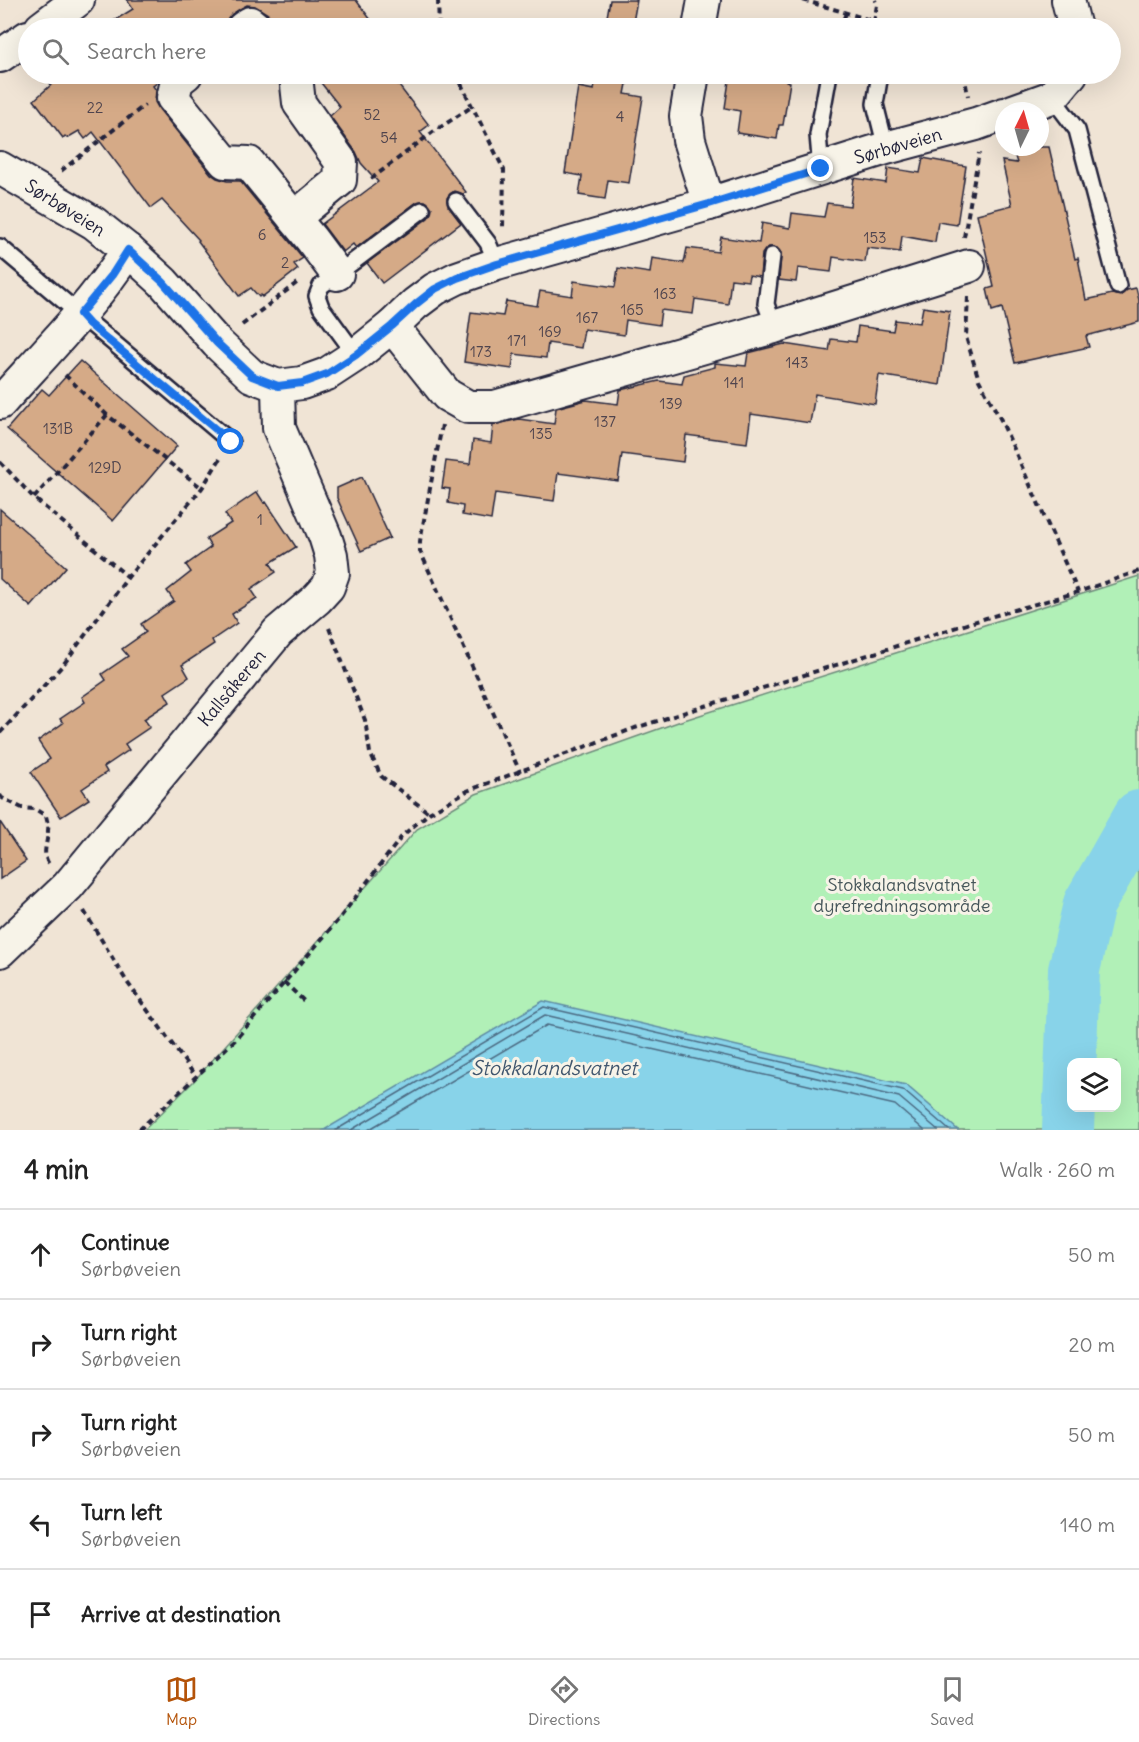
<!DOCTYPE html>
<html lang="en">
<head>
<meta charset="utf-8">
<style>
	body { margin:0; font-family:Delius,sans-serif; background:#f2f2f2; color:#222 }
	.controls { position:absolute; right:18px; bottom:18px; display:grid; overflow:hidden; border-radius:12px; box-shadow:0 6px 24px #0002 }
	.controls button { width:54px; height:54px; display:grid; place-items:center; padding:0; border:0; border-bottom:2px solid #e0e0e0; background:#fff; color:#222; font:30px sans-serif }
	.compass { position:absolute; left:995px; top:102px; width:54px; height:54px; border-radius:50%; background:#fff; box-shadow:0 6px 24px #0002; rotate:5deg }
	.stop { position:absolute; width:18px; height:18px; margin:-14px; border:4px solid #1a73e8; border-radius:50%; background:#fff }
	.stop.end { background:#1a73e8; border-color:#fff; box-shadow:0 2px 6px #0008 }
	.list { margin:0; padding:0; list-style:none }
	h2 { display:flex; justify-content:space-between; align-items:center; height:78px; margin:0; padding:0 24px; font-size:26px }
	h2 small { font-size:20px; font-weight:400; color:#767676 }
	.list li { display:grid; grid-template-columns:39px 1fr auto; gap:18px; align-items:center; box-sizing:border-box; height:90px; padding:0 24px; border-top:2px solid #e0e0e0 }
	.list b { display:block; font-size:22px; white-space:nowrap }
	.list p { margin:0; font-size:20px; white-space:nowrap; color:#767676 }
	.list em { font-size:20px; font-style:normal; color:#767676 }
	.icon { flex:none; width:33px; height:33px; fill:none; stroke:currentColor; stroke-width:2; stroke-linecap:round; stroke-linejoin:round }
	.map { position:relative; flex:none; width:1139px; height:1130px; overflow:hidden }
	.search { position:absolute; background:#fff; box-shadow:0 6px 24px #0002; left:18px; right:18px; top:18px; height:66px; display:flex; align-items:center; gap:15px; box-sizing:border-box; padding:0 21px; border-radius:33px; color:#767676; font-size:22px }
	.sheet { height:528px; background:#fff }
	nav { display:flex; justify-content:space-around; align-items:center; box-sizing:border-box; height:84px; border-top:2px solid #e0e0e0; background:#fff; font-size:16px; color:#767676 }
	nav a { display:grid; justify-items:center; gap:3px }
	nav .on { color:#b45309 }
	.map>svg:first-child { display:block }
	.green { fill:#b1f0b7; stroke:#6a8979; stroke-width:1.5; fill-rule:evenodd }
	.water { fill:#88d3e9; stroke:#5f8ca3; stroke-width:1.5 }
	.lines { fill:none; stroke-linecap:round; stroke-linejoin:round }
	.shore { stroke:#4b6981; stroke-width:1.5 }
	.river { stroke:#88d3e9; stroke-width:52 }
	.building { fill:#d5aa87; stroke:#22223b; stroke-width:1.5 }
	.lane-casing { stroke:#22223b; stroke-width:20 }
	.street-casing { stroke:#22223b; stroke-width:36 }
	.path { stroke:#22223b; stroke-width:4; stroke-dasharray:6 4.5; stroke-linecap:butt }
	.lane { stroke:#f7f3e8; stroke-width:15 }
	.street { stroke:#f7f3e8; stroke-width:32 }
	.route { stroke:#1a73e8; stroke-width:8 }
	.labels { text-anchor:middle; stroke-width:6; stroke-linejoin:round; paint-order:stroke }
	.number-label { font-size:15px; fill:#4f444e }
	.street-label { font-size:18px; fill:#22223b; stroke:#f7f3e8 }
	.park-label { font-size:18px; fill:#46565a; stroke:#f7f3e8 }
	.water-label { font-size:20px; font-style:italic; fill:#41576f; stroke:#f7f3e8 }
</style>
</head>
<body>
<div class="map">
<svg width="1139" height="1130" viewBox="0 0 1139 1130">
	<rect width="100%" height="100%" fill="#f0e4d5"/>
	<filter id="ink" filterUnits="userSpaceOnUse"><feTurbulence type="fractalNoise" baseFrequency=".0167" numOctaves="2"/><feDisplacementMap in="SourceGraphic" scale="12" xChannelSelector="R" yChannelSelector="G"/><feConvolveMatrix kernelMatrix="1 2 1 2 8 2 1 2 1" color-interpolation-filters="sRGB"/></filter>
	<g filter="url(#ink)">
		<path class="green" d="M 1139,576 L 1139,1130 L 144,1130 L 193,1082 L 417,829 L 476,794 L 681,721 ZM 1072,1062 L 1116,1062 L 1116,1108 L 1072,1108 Z"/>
		<path class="water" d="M 543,1001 L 906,1085 L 958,1130 L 324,1130 Z"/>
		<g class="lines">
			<g class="shore">
				<path d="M 336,1130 L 544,1007 L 903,1090 L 949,1130"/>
				<path d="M 351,1130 L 545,1015 L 899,1097 L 938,1130"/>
				<path d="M 368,1130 L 547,1025 L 895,1105 L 924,1130"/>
			</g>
			<path class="river" d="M 1068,1130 L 1074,970 L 1089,904 L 1139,816"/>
		</g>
		<g class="building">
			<path d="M 127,0 L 356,0 L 377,28 L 274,28 L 273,21 L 268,14 L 255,6 L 247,5 L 232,14 L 227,20 L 225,28 L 102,28 L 133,9 Z"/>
			<path d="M 610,0 L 637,0 L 632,28 L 605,28 Z"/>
			<path d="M 45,74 L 161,74 L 158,82 L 153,86 L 156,90 L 155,102 L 159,109 L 211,174 L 217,178 L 227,181 L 240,181 L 303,258 L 294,264 L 298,269 L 262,297 L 261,295 L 259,297 L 251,288 L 239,296 L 198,241 L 199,240 L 162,200 L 151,208 L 93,132 L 85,139 L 79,131 L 67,138 L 65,136 L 63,138 L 34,100 L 51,85 Z"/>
			<path d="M 314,74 L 390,74 L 429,125 L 420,132 L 466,192 L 463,194 L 454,191 L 450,194 L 447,198 L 448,206 L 461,223 L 382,283 L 367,263 L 428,218 L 431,213 L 432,208 L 429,204 L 425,201 L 417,202 L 356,248 L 353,244 L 343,252 L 322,224 L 378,182 L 361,163 L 356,152 L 330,116 L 340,107 Z"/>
			<path d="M 596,74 L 629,74 L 625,94 L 643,97 L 629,183 L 608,180 L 605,199 L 579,195 L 582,176 L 565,173 L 578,87 L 594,90 Z"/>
			<path d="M 730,74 L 787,74 L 786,81 L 790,82 L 783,125 L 779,125 L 777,139 L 737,133 L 740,111 L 725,108 Z"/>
			<path d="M 1012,147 L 1049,147 L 1075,259 L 1078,258 L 1086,300 L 1112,294 L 1120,296 L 1127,290 L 1136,288 L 1139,300 L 1139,322 L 1086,336 L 1089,347 L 1015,363 L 1002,308 L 992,311 L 987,289 L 994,287 L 977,214 L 1012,205 L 1002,161 L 1017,163 Z"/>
			<path d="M 923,158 L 966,166 L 957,225 L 938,222 L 935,242 L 902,236 L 900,252 L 867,248 L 865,262 L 833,257 L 831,272 L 798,268 L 796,282 L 779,280 L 781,253 L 777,248 L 769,247 L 765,250 L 762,254 L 760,277 L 749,275 L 748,281 L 731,279 L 728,304 L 695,299 L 693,314 L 661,310 L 659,325 L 626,320 L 624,335 L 584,329 L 581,348 L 548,343 L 546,358 L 514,354 L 512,369 L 464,362 L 471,312 L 503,316 L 506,301 L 537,306 L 540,291 L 572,296 L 574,281 L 615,287 L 618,268 L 650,273 L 652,258 L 684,263 L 687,248 L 718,252 L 721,237 L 759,243 L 762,223 L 790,228 L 792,213 L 824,217 L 827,203 L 850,206 L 854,178 L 886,183 L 888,168 L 920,173 Z"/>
			<path d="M 923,307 L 950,311 L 940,385 L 879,375 L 875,404 L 815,394 L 810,423 L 751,414 L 747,443 L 686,435 L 683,462 L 622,454 L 618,481 L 558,473 L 554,501 L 495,493 L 491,520 L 462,515 L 463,506 L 448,503 L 450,489 L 442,488 L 446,461 L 470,464 L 473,440 L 491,443 L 493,425 L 519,419 L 554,424 L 556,408 L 586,400 L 618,404 L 620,390 L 659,381 L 682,384 L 684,375 L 715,367 L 715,363 L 746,366 L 748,353 L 784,344 L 829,351 L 831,339 L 856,342 L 858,326 L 893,331 L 895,320 L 920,323 Z"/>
			<path d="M 80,361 L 177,446 L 113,521 L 7,429 L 42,389 L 49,395 Z"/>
			<path d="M 362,477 L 390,538 L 361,551 L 337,498 L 337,488 Z"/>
			<path d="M 257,492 L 264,503 L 266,502 L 296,547 L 270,563 L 276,572 L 251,589 L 257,598 L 232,614 L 237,623 L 212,640 L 214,644 L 182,665 L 189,677 L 165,693 L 170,702 L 144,719 L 150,727 L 125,744 L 129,750 L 104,767 L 107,772 L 82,789 L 89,799 L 61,817 L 31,772 L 50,759 L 38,741 L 63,723 L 60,719 L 85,702 L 82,697 L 106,680 L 102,674 L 128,656 L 122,649 L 146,632 L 141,624 L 174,601 L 167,591 L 191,572 L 186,565 L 211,547 L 206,539 L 231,523 L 225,514 Z"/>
			<path d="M 0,509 L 66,567 L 31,607 L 0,579 Z"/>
			<path d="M 0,822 L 26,861 L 0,879 Z"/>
		</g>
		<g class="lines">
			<g class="lane-casing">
				<g id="lane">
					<path d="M 880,74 L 875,104 L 886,148"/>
					<path d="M 1052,97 L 1077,130 L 1118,286"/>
					<path d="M 821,169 L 818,135 L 829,74"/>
					<path d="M 456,201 L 488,243 L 497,264"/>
					<path d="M 0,247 L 231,442"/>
					<path d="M 772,256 L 766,304 L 774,327"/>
					<path d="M 356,355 L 321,307 L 317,296 L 321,286 L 422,210"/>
				</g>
			</g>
			<g class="street-casing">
				<g id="street">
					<path d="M 1068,0 L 1075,28"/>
					<path d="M 41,28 L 78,0"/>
					<path d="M 243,28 L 250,23 L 256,28"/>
					<path d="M 699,28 L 704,0"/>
					<path d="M 0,56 L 28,37"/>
					<path d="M 186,74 L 177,81 L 173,98 L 225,162 L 249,163 L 311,239 L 337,274"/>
					<path d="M 693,74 L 686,116 L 689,140 L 709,204"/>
					<path d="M 1013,111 L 1052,97 L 1071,74"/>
					<path d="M 0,168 L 94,223 L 128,250 L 163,282 L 217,343 L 252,376 L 278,386 L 302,383 L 327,374 L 356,355 L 392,326 L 447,395 L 468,407 L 495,407 L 774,327 L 969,266"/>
					<path d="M 294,218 L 340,180 L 341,162 L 299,103 L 296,76 L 294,74"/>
					<path d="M 392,326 L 415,304 L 435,289 L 457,278 L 497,264 L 709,204 L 886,148 L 976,124 L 1004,114"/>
					<path d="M 0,403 C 44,354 92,306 128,250"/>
					<path d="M 0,951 L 68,886 L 278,632 L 317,599 L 328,587 L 333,573 L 331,555 L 325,536 L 279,428 L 278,386"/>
				</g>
			</g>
			<g class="path">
				<path d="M 438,0 L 439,28"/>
				<path d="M 803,0 L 897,28"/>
				<path d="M 874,22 L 877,5 L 875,0"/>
				<path d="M 840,28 L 846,13"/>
				<path d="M 456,74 L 504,170 L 503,227"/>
				<path d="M 964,74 L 968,96"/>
				<path d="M 61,171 L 145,105"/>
				<path d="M 371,179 L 433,132 L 473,106"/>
				<path d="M 964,237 L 979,153"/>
				<path d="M 968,297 L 966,337 L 979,380 L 1001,420 L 1078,592"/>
				<path d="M 242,325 L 298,282"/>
				<path d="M 65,375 L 107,415 L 202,488"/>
				<path d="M 442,425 L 420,541 L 420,551 L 520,772"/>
				<path d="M 0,462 L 34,498 L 128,577"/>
				<path d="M 34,498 L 107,415"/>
				<path d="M 329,628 L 365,720 L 370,753 L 381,776 L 429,813"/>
				<path d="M 0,733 L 63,665 L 128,577 L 202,488 L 220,459"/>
				<path d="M 0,795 L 2,798 L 22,808 L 35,809 L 46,816 C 47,821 49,826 48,830 C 48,843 41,853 49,864"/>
				<path d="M 84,911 L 127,982 L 196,1077"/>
				<path d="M 284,982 L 306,1003"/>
				<path d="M 139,1130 L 235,1040 L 339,919 L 403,835 L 429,813 L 467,791 L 635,728 L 986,618 L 1078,592 L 1139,571"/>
			</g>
			<use href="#lane" class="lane"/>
			<use href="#street" class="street"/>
		</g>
	</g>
	<g class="lines" filter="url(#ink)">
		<path class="route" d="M 231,442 L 89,324 L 80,314 L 112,275 L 128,250 L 163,282 L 217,343 L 252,376 L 278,386 L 302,383 L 327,374 L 356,355 L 392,326 L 416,304 L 435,289 L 457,278 L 497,264 L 709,204 L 821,169"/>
	</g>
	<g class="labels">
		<g class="number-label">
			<text x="95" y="113">22</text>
			<text x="372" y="120">52</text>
			<text x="620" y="122">4</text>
			<text x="389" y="143">54</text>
			<text x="262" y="240">6</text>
			<text x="875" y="243">153</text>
			<text x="285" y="268">2</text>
			<text x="665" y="299">163</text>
			<text x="632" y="315">165</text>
			<text x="587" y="323">167</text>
			<text x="550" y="337">169</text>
			<text x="517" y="346">171</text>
			<text x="481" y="357">173</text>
			<text x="797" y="368">143</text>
			<text x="734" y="388">141</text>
			<text x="671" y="409">139</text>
			<text x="605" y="427">137</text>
			<text x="58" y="434">131B</text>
			<text x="541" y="439">135</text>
			<text x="105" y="473">129D</text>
			<text x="260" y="525">1</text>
		</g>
		<g class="street-label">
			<text transform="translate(898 146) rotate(-16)" y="6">Sørbøveien</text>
			<text transform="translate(65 208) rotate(32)" y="6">Sørbøveien</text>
			<text transform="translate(232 688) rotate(-50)" y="6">Kallsåkeren</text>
		</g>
		<g class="park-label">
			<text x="902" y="891">Stokkalandsvatnet<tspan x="902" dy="21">dyrefredningsområde</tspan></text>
		</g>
		<g class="water-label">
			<text x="554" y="1075">Stokkalandsvatnet</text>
		</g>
	</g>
</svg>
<div class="controls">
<button><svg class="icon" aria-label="layers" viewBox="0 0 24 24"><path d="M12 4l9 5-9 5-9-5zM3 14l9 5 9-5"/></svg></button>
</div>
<svg class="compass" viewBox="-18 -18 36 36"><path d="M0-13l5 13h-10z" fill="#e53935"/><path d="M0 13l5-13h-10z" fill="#767676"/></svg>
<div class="stop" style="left:231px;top:442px"></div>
<div class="stop end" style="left:821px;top:169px"></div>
<div class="search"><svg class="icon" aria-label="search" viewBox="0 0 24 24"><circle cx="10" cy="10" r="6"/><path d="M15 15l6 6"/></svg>Search here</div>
</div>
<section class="sheet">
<h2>4 min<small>Walk · 260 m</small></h2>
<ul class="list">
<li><svg class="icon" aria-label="ahead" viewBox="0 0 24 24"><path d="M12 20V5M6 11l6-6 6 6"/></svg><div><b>Continue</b><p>Sørbøveien</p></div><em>50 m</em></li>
<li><svg class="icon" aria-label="right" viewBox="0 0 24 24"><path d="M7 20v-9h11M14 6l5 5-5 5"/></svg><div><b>Turn right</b><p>Sørbøveien</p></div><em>20 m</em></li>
<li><svg class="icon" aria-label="right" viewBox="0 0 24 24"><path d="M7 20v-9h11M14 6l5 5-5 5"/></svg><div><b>Turn right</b><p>Sørbøveien</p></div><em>50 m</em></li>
<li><svg class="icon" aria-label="left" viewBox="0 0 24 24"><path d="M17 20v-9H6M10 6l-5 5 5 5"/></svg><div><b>Turn left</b><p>Sørbøveien</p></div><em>140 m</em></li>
<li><svg class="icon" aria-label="arrive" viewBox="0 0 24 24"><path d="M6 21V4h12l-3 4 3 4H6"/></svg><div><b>Arrive at destination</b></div></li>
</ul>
</section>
<nav>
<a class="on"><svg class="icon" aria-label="map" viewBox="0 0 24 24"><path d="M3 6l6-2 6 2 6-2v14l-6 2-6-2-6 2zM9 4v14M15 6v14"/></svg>Map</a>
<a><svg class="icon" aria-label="directions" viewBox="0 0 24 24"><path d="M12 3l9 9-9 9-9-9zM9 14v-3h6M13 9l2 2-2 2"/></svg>Directions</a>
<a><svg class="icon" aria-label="saved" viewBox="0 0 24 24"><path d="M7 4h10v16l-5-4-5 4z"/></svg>Saved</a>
</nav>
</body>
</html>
